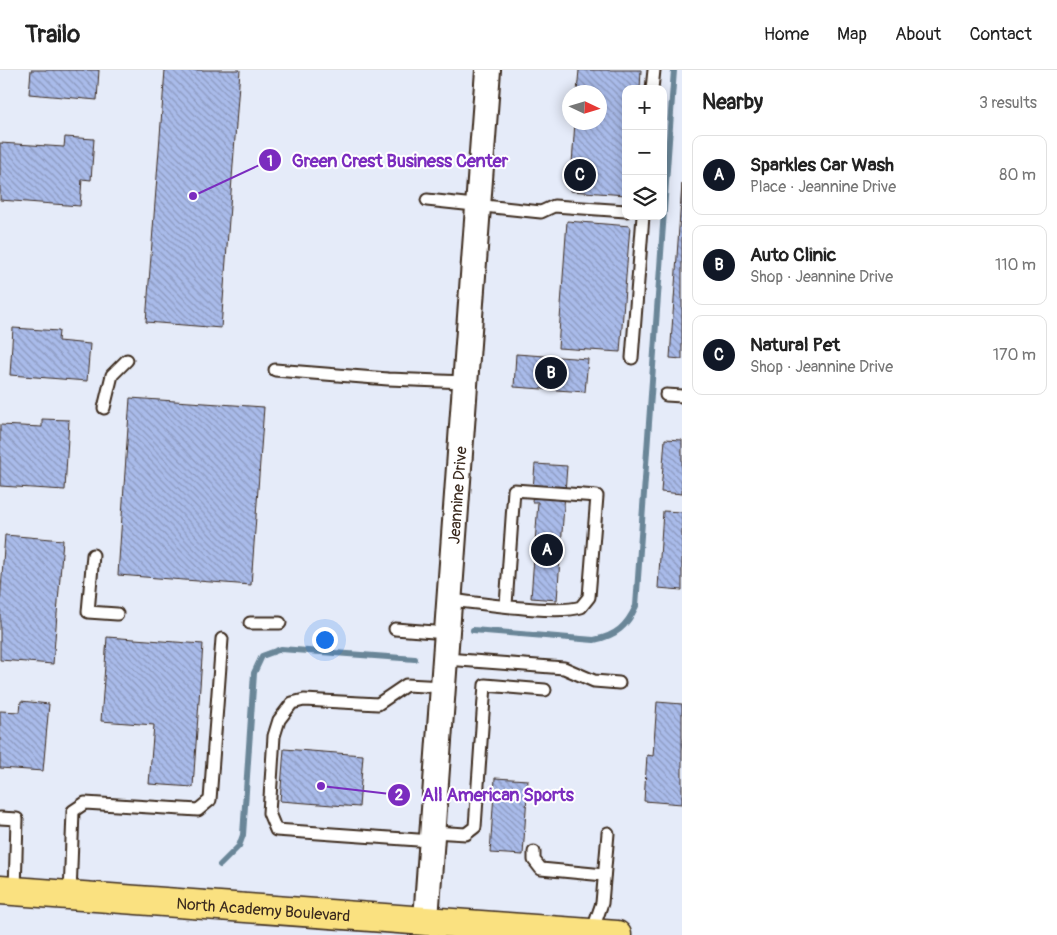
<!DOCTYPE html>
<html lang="en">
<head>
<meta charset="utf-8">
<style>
	body { margin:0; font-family:Pangolin,sans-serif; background:#f6f6f6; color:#222 }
	.controls { position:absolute; right:15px; top:15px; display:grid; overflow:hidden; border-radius:10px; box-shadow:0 2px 12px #0003 }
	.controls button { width:45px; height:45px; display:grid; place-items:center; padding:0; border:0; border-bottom:1px solid #e0e0e0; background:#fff; color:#222; font:25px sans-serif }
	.compass { position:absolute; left:562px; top:15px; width:45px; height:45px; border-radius:50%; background:#fff; box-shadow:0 2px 12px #0003; rotate:94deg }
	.you { position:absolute; left:324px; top:569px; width:18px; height:18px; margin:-12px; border:4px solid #fff; border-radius:50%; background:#1a73e8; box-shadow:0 0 0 8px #1a73e833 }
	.badge { display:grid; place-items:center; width:32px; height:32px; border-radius:50%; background:#111827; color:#fff; font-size:16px; font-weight:700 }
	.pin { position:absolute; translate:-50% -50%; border:2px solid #fff; box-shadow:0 1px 5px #0006 }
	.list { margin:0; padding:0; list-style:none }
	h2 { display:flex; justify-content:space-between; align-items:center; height:65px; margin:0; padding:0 20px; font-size:21px }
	h2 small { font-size:16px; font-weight:400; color:#767676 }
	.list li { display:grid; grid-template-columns:32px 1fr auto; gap:15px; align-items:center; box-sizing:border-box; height:80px; margin:0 10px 10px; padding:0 10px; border:1px solid #e0e0e0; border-radius:10px }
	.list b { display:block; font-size:19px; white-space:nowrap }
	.list p { margin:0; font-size:16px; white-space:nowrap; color:#767676 }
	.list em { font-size:16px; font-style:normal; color:#767676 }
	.icon { flex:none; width:28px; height:28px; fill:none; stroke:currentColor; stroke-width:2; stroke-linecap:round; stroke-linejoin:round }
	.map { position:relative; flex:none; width:682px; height:865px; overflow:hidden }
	header { display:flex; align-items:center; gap:30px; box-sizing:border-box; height:70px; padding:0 25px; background:#fff; border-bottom:1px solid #e0e0e0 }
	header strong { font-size:24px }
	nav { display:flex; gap:28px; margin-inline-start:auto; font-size:18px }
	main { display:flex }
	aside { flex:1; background:#fff }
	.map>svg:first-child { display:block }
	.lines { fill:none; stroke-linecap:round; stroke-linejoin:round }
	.stream { stroke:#6a8698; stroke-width:6 }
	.building { fill:url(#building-back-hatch); stroke:#3b2a1e }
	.service-casing { stroke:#3b2a1e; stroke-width:15 }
	.minor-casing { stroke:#3b2a1e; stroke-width:28 }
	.trunk-casing { stroke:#3b2a1e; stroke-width:31 }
	.service { stroke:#fff; stroke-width:11 }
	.minor { stroke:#fff; stroke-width:24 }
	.trunk { stroke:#fae180; stroke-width:28 }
	.labels { text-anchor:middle; stroke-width:4; stroke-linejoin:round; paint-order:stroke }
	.street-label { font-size:16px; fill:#3b2a1e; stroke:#fff }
	.leader { fill:none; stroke:#7b2cbf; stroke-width:2 }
	.callout-dot { fill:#7b2cbf; stroke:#fff; stroke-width:2 }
	.mark-label { font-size:15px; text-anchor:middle; font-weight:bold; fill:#fff }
	.callout-label { font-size:18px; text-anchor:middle; font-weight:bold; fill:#7b2cbf; stroke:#fff; stroke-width:4; stroke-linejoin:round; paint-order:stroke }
</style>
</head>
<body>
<header>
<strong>Trailo</strong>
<nav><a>Home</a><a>Map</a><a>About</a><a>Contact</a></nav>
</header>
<main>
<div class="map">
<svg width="682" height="865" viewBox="0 0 682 865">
	<defs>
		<pattern id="building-back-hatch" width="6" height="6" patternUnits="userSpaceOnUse" patternTransform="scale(1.25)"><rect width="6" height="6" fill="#a9bbea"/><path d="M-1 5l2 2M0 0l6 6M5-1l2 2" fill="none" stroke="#8b98bd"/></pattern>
	</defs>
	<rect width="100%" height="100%" fill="#e5ebf9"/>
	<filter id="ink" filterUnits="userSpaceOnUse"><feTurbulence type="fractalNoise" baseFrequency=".02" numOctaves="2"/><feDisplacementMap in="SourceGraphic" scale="10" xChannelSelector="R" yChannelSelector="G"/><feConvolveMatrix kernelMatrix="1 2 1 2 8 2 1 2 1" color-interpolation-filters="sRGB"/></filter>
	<g filter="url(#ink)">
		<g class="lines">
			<g class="stream">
				<path d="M 473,560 L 594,570 C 616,566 627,556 636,536 L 674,0"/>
				<path d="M 220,795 L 239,776 L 243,765 L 254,603 L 262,586 L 281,579 L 415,589"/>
			</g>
		</g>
		<g class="building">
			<path d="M 31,0 L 99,0 L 97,30 L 29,24 Z"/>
			<path d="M 165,0 L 240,0 L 221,258 L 146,252 Z"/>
			<path d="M 579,0 L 641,0 L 640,19 L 626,19 L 626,125 L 570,121 L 575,52 L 600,52 L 600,22 L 577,22 Z"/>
			<path d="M 65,67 L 94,69 L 91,110 L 82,109 L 80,136 L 0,130 L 0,73 L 64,77 Z"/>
			<path d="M 682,114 L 682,289 L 670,288 Z"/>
			<path d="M 567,151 L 630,156 L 620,282 L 558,278 Z"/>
			<path d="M 13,258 L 59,261 L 58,271 L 90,274 L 87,311 L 10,305 Z"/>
			<path d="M 516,284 L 588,289 L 585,322 L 514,317 Z"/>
			<path d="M 130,328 L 264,337 L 251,515 L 118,505 Z"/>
			<path d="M 42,349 L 69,350 L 65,420 L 0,416 L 0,355 L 42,357 Z"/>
			<path d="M 665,369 L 682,370 L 682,424 L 661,422 Z"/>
			<path d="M 535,394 L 567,396 L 557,530 L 531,528 L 538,432 L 532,432 Z"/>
			<path d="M 663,441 L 682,442 L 682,520 L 658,518 Z"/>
			<path d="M 5,465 L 63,470 L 53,594 L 0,590 L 0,533 Z"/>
			<path d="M 107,567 L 203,574 L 193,717 L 149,714 L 154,655 L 101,651 Z"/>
			<path d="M 21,631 L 49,634 L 43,701 L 0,698 L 0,641 L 20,642 Z"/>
			<path d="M 657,632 L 682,634 L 682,734 L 644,731 L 647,685 L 653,686 Z"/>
			<path d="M 284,679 L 363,685 L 359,737 L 280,731 Z"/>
			<path d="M 495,708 L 528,710 L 523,785 L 490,783 Z"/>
		</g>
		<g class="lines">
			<g class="service-casing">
				<g id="service">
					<path d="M 652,19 L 654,0"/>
					<path d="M 427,130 L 541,142 L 554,136 L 626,141"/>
					<path d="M 632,288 L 643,146"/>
					<path d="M 275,300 L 388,309 L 466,312"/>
					<path d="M 666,325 L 682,326"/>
					<path d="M 104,338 L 112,305 L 127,290"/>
					<path d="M 93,485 L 88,542 L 117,544"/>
					<path d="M 450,530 C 479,533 558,545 581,537 L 589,527 L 597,426 L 514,420 L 506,535"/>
					<path d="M 250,553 L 280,553"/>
					<path d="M 395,559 L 447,563"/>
					<path d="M 446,589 L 564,598 L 594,611 L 619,613"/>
					<path d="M 0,748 L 17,749 L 15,821"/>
					<path d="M 433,762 L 466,764 L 475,757 L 485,615 L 545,620"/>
					<path d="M 432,771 L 276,760 L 269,743 L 274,666 L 279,650 L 292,633 L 304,630 L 378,634 L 406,615 L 444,617"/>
					<path d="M 534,782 L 534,790 L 541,799 L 604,805"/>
					<path d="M 70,825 L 73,741 L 85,733 L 198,740 L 210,730 L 222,569"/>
					<path d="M 592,862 L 602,833 L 608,763"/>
				</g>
			</g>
			<g class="minor-casing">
				<g id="minor">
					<path id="s1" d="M 426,849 L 488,0"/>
				</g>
			</g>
			<g class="trunk-casing">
				<g id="trunk">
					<path id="s2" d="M 0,820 L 617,865"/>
				</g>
			</g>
			<use href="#service" class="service"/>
			<use href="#minor" class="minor"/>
			<use href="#trunk" class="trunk"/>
		</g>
	</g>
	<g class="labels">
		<g class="street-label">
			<text dy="6" stroke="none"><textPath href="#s1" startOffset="425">Jeannine Drive</textPath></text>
			<text dy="6" stroke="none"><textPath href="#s2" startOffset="264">North Academy Boulevard</textPath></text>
		</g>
	</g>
	<path class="leader" d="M193 126L270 90M321 716L399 725"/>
	<g class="callout-dot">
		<circle cx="193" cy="126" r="5"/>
		<circle cx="321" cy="716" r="5"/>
		<circle cx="270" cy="90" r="12"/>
		<circle cx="399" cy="725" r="12"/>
	</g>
	<g class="mark-label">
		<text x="270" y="96">1</text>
		<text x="399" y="730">2</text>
	</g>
	<g class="callout-label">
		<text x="400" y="97">Green Crest Business Center</text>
		<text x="498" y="731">All American Sports</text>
	</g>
</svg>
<div class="controls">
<button>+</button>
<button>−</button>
<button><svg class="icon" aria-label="layers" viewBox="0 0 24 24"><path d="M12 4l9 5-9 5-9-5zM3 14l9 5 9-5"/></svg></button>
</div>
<svg class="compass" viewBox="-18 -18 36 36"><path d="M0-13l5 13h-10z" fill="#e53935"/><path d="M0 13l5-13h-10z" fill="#767676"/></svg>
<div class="you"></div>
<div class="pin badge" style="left:547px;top:480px">A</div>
<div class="pin badge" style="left:551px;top:303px">B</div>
<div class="pin badge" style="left:580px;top:105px">C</div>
</div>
<aside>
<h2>Nearby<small>3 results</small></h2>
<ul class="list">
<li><span class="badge">A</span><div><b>Sparkles Car Wash</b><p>Place · Jeannine Drive</p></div><em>80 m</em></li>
<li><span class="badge">B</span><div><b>Auto Clinic</b><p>Shop · Jeannine Drive</p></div><em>110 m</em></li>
<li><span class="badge">C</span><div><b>Natural Pet</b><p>Shop · Jeannine Drive</p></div><em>170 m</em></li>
</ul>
</aside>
</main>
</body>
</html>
